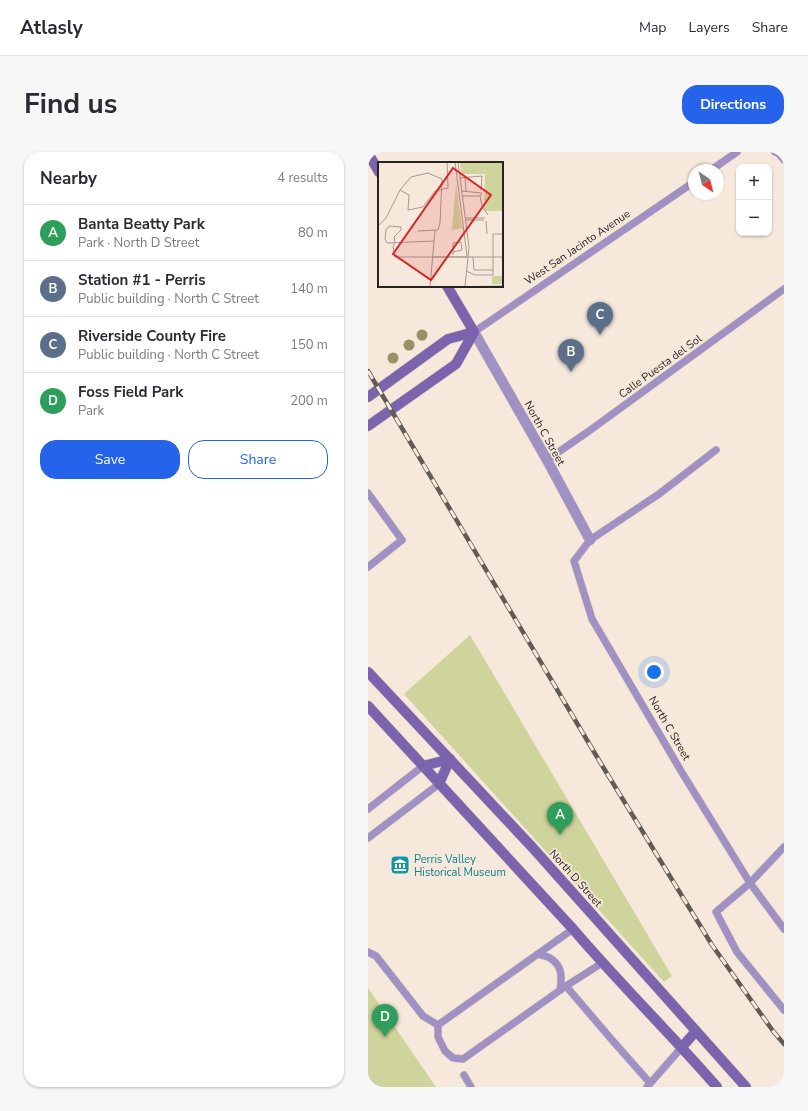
<!DOCTYPE html>
<html lang="en">
<head>
<meta charset="utf-8">
<style>
	body { margin:0; font-family:"Nunito Sans",sans-serif; background:#f7f7f7; color:#2b2b33 }
	.controls { position:absolute; right:12px; top:12px; display:grid; overflow:hidden; border-radius:8px; box-shadow:0 1px 3px #0004 }
	.controls button { width:36px; height:36px; display:grid; place-items:center; padding:0; border:0; border-bottom:1px solid #e1e1e2; background:#fff; color:#2b2b33; font:20px sans-serif }
	.compass { position:absolute; left:320px; top:12px; width:36px; height:36px; border-radius:50%; background:#fff; box-shadow:0 1px 3px #0004; rotate:145deg }
	.you { position:absolute; left:286px; top:520px; width:14px; height:14px; margin:-10px; border:3px solid #fff; border-radius:50%; background:#1a73e8; box-shadow:0 0 0 6px #1a73e833 }
	.badge { display:grid; place-items:center; width:26px; height:26px; border-radius:50%; background:#2563eb; color:#fff; font-size:13px; font-weight:700 }
	.pin { position:absolute; translate:-50% -33px; filter:drop-shadow(0 1px 2px #0008) }
	.pin::after { content:''; position:absolute; top:21px; width:14px; height:12px; background:inherit; clip-path:polygon(0 0,100% 0,50% 100%) }
	.list { margin:0; padding:0; list-style:none }
	h2 { display:flex; justify-content:space-between; align-items:center; height:52px; margin:0; padding:0 16px; font-size:17px }
	h2 small { font-size:13px; font-weight:400; color:#7c7c81 }
	.list li { display:grid; grid-template-columns:26px 1fr auto; gap:12px; align-items:center; box-sizing:border-box; height:56px; padding:0 16px; border-top:1px solid #e1e1e2 }
	.list b { display:block; font-size:15px; white-space:nowrap }
	.list p { margin:0; font-size:13px; white-space:nowrap; color:#7c7c81 }
	.list em { font-size:13px; font-style:normal; color:#7c7c81 }
	.actions { display:flex; gap:8px; padding:12px 16px }
	.actions a { flex:1; padding:9px 0; border:1px solid #2563eb; border-radius:16px; text-align:center; font-size:14px; color:#2563eb }
	.actions .main { background:#2563eb; color:#fff }
	.map { position:relative; flex:none; width:416px; height:935px; overflow:hidden; border-radius:16px }
	header { display:flex; align-items:center; gap:24px; box-sizing:border-box; height:56px; padding:0 20px; background:#fff; border-bottom:1px solid #e1e1e2 }
	header strong { font-size:19px }
	nav { display:flex; gap:22px; margin-inline-start:auto; font-size:14px }
	.intro { display:flex; align-items:center; justify-content:space-between; box-sizing:border-box; height:96px; padding:0 24px }
	h1 { margin:0; font-size:28px }
	.button { padding:10px 18px; border-radius:16px; background:#2563eb; color:#fff; font-size:14px; font-weight:700 }
	main { display:flex; gap:24px; padding:0 24px }
	aside { flex:1; background:#fff; border-radius:16px; box-shadow:0 1px 3px #0004 }
	.map>svg:first-child { display:block }
	.green { fill:#cfd39c }
	.lines { fill:none; stroke-linecap:round; stroke-linejoin:round }
	.lane-casing { stroke:#d2c5ba; stroke-width:8 }
	.street-casing { stroke:#d2c5ba; stroke-width:11 }
	.secondary-casing { stroke:#d2c5ba; stroke-width:11 }
	.lane { stroke:#a090c4; stroke-width:7 }
	.street { stroke:#a090c4; stroke-width:10 }
	.secondary { stroke:#7c63ae; stroke-width:10 }
	.rail-casing { stroke:#625a53; stroke-width:4.5 }
	.rail { stroke:#f7e8dc; stroke-width:3; stroke-dasharray:9; stroke-linecap:butt }
	.tree { fill:#979165 }
	.labels { text-anchor:middle; stroke-width:3.5; stroke-linejoin:round; paint-order:stroke }
	.street-label { font-size:11px; fill:#29231f; stroke:#f7e8dc }
	.culture-label { font-size:11px; fill:#0d838f; stroke:#f7e8dc; text-anchor:start }
	.inset-road { fill:none; stroke:#a59990; stroke-width:1 }
	.view { fill:#d62828; fill-opacity:0.15; stroke:#d62828; stroke-width:2 }
	.inset-edge { fill:none; stroke:#29231f; stroke-width:2 }
</style>
</head>
<body>
<header>
<strong>Atlasly</strong>
<nav><a>Map</a><a>Layers</a><a>Share</a></nav>
</header>
<div class="intro"><h1>Find us</h1><a class="button">Directions</a></div>
<main>
<aside>
<h2>Nearby<small>4 results</small></h2>
<ul class="list">
<li><span class="badge" style="background:#2e9e5b">A</span><div><b>Banta Beatty Park</b><p>Park · North D Street</p></div><em>80 m</em></li>
<li><span class="badge" style="background:#5c6f8a">B</span><div><b>Station #1 - Perris</b><p>Public building · North C Street</p></div><em>140 m</em></li>
<li><span class="badge" style="background:#5c6f8a">C</span><div><b>Riverside County Fire</b><p>Public building · North C Street</p></div><em>150 m</em></li>
<li><span class="badge" style="background:#2e9e5b">D</span><div><b>Foss Field Park</b><p>Park</p></div><em>200 m</em></li>
</ul>
<div class="actions"><a class="main">Save</a><a>Share</a></div>
</aside>
<div class="map">
<svg width="416" height="935" viewBox="0 0 416 935">
	<rect width="100%" height="100%" fill="#f7e8dc"/>
	<g class="green">
		<path d="M 102,483 L 304,824 L 296,830 L 36,542 Z"/>
		<path d="M 0,836 L 68,935 L 0,935 Z"/>
	</g>
	<g class="lines">
		<g class="lane-casing">
			<g id="lane">
				<path d="M 407,0 L 410,1 L 416,8"/>
				<path d="M 343,18 L 369,0"/>
				<path d="M 106,180 L 326,30"/>
				<path d="M 348,298 L 291,342 L 222,388 L 206,409 L 224,467 L 313,619 L 382,731 L 416,777"/>
				<path d="M 179,308 L 221,279 L 416,137"/>
				<path d="M 0,341 L 34,388 L 0,415"/>
				<path d="M 0,657 L 55,614"/>
				<path d="M 0,686 L 71,632"/>
				<path d="M 416,695 L 382,731 L 348,760 L 369,800 L 416,858"/>
				<path d="M 205,777 L 70,873 L 70,885 L 77,899 L 85,906 L 95,907 L 198,834 L 234,811"/>
				<path d="M 0,800 L 8,804 L 55,864 L 70,873"/>
				<path d="M 170,802 C 174,804 179,804 182,806 C 195,814 194,826 192,838"/>
				<path d="M 198,834 L 244,888 L 282,931"/>
				<path d="M 96,923 L 103,935"/>
				<path d="M 279,935 L 314,895"/>
			</g>
		</g>
		<g class="street-casing">
			<path id="street" d="M 106,180 L 179,308 L 222,388"/>
		</g>
		<g class="secondary-casing">
			<g id="secondary">
				<path d="M 0,1 L 11,20"/>
				<path d="M 79,134 L 106,180"/>
				<path d="M 0,245 L 80,187 L 106,180"/>
				<path d="M 0,274 L 88,212 L 106,180"/>
				<path d="M 0,520 L 164,695 L 378,935"/>
				<path d="M 0,554 L 205,777 C 251,831 302,881 349,935"/>
				<path d="M 55,614 L 82,607"/>
				<path d="M 71,632 L 82,607"/>
				<path d="M 314,895 L 328,879"/>
			</g>
		</g>
		<use href="#lane" class="lane"/>
		<use href="#street" class="street"/>
		<use href="#secondary" class="secondary"/>
		<g class="rail-casing">
			<path id="rail" d="M 0,219 L 232,610 L 344,793 L 405,879 L 416,892"/>
		</g>
		<use href="#rail" class="rail"/>
	</g>
	<g class="tree">
		<circle cx="54" cy="183" r="5.5"/>
		<circle cx="41" cy="193" r="5.5"/>
		<circle cx="25" cy="206" r="5.5"/>
	</g>
	<defs>
		<g id="museum-square" transform="scale(1)"><rect x="-9" y="-9" width="18" height="18" rx="4" fill="#0f9aa8" stroke="#f7e8dc"/><path d="M0-6L6-3V-2H-6V-3ZM-5-1h2V3h-2ZM-1-1h2V3h-2ZM3-1h2V3H3ZM-6 4H6V6H-6Z" fill="#fff"/></g>
	</defs>
	<g fill-rule="evenodd">
		<use href="#museum-square" x="32" y="713"/>
	</g>
	<g class="labels">
		<g class="street-label">
			<text transform="translate(209 95) rotate(-34)" y="4">West San Jacinto Avenue</text>
			<text transform="translate(292 214) rotate(-36)" y="4">Calle Puesta del Sol</text>
			<text transform="translate(177 281) rotate(61)" y="4">North C Street</text>
			<text transform="translate(302 576) rotate(60)" y="4">North C Street</text>
			<text transform="translate(208 726) rotate(48)" y="4">North D Street</text>
		</g>
		<g class="culture-label">
			<text x="46" y="711">Perris Valley<tspan x="46" dy="13">Historical Museum</tspan></text>
		</g>
	</g>
	<g transform="translate(10 10)">
		<rect width="125" height="125" fill="#f7e8dc"/>
		<path d="M 82,0 L 125,0 L 125,49 L 106,49 L 107,12 L 83,12 ZM 78,23 L 84,66 L 74,68 ZM 114,114 L 125,114 L 125,122 L 114,122 Z" fill="#cfd39c"/>
		<path class="inset-road" d="M 77,0 L 89,94M 80,0 L 91,85 L 87,125M 87,15 L 88,29M 82,16 L 104,14 L 103,28M 22,28 L 31,33 L 30,48 L 45,45 L 57,29 L 70,26 L 69,0M 83,29 L 104,31 L 102,34 L 85,34M 102,34 L 104,44 L 110,53M 87,56 L 107,56M 88,58 L 106,58M 108,59 L 109,72M 0,64 L 8,56 L 22,28 L 33,15 L 50,11 L 64,17 L 62,61 L 60,68 L 40,69M 17,80 L 16,75 L 23,68 L 23,65 L 11,64 L 8,68 L 7,77 L 9,81 L 56,79M 17,80 L 15,85 L 17,95 L 89,95M 75,93 L 75,90 L 84,88 L 83,80 L 75,81 L 75,90M 55,95 L 89,95M 89,95 L 125,95M 95,95 L 96,108M 96,108 L 115,108M 88,109 L 97,113 L 115,113 L 115,72 L 125,72M 0,125 L 56,125M 52,125 L 57,68M 70,125 L 125,124"/>
		<path class="view" d="M 75,6 L 113,33 L 53,118 L 15,92 Z"/>
		<rect width="125" height="125" class="inset-edge"/>
	</g>
</svg>
<div class="controls">
<button>+</button>
<button>−</button>
</div>
<svg class="compass" viewBox="-18 -18 36 36"><path d="M0-13l5 13h-10z" fill="#e53935"/><path d="M0 13l5-13h-10z" fill="#7c7c81"/></svg>
<div class="you"></div>
<div class="pin badge" style="left:192px;top:683px;background:#2e9e5b">A</div>
<div class="pin badge" style="left:203px;top:220px;background:#5c6f8a">B</div>
<div class="pin badge" style="left:232px;top:183px;background:#5c6f8a">C</div>
<div class="pin badge" style="left:17px;top:885px;background:#2e9e5b">D</div>
</div>
</main>
</body>
</html>
